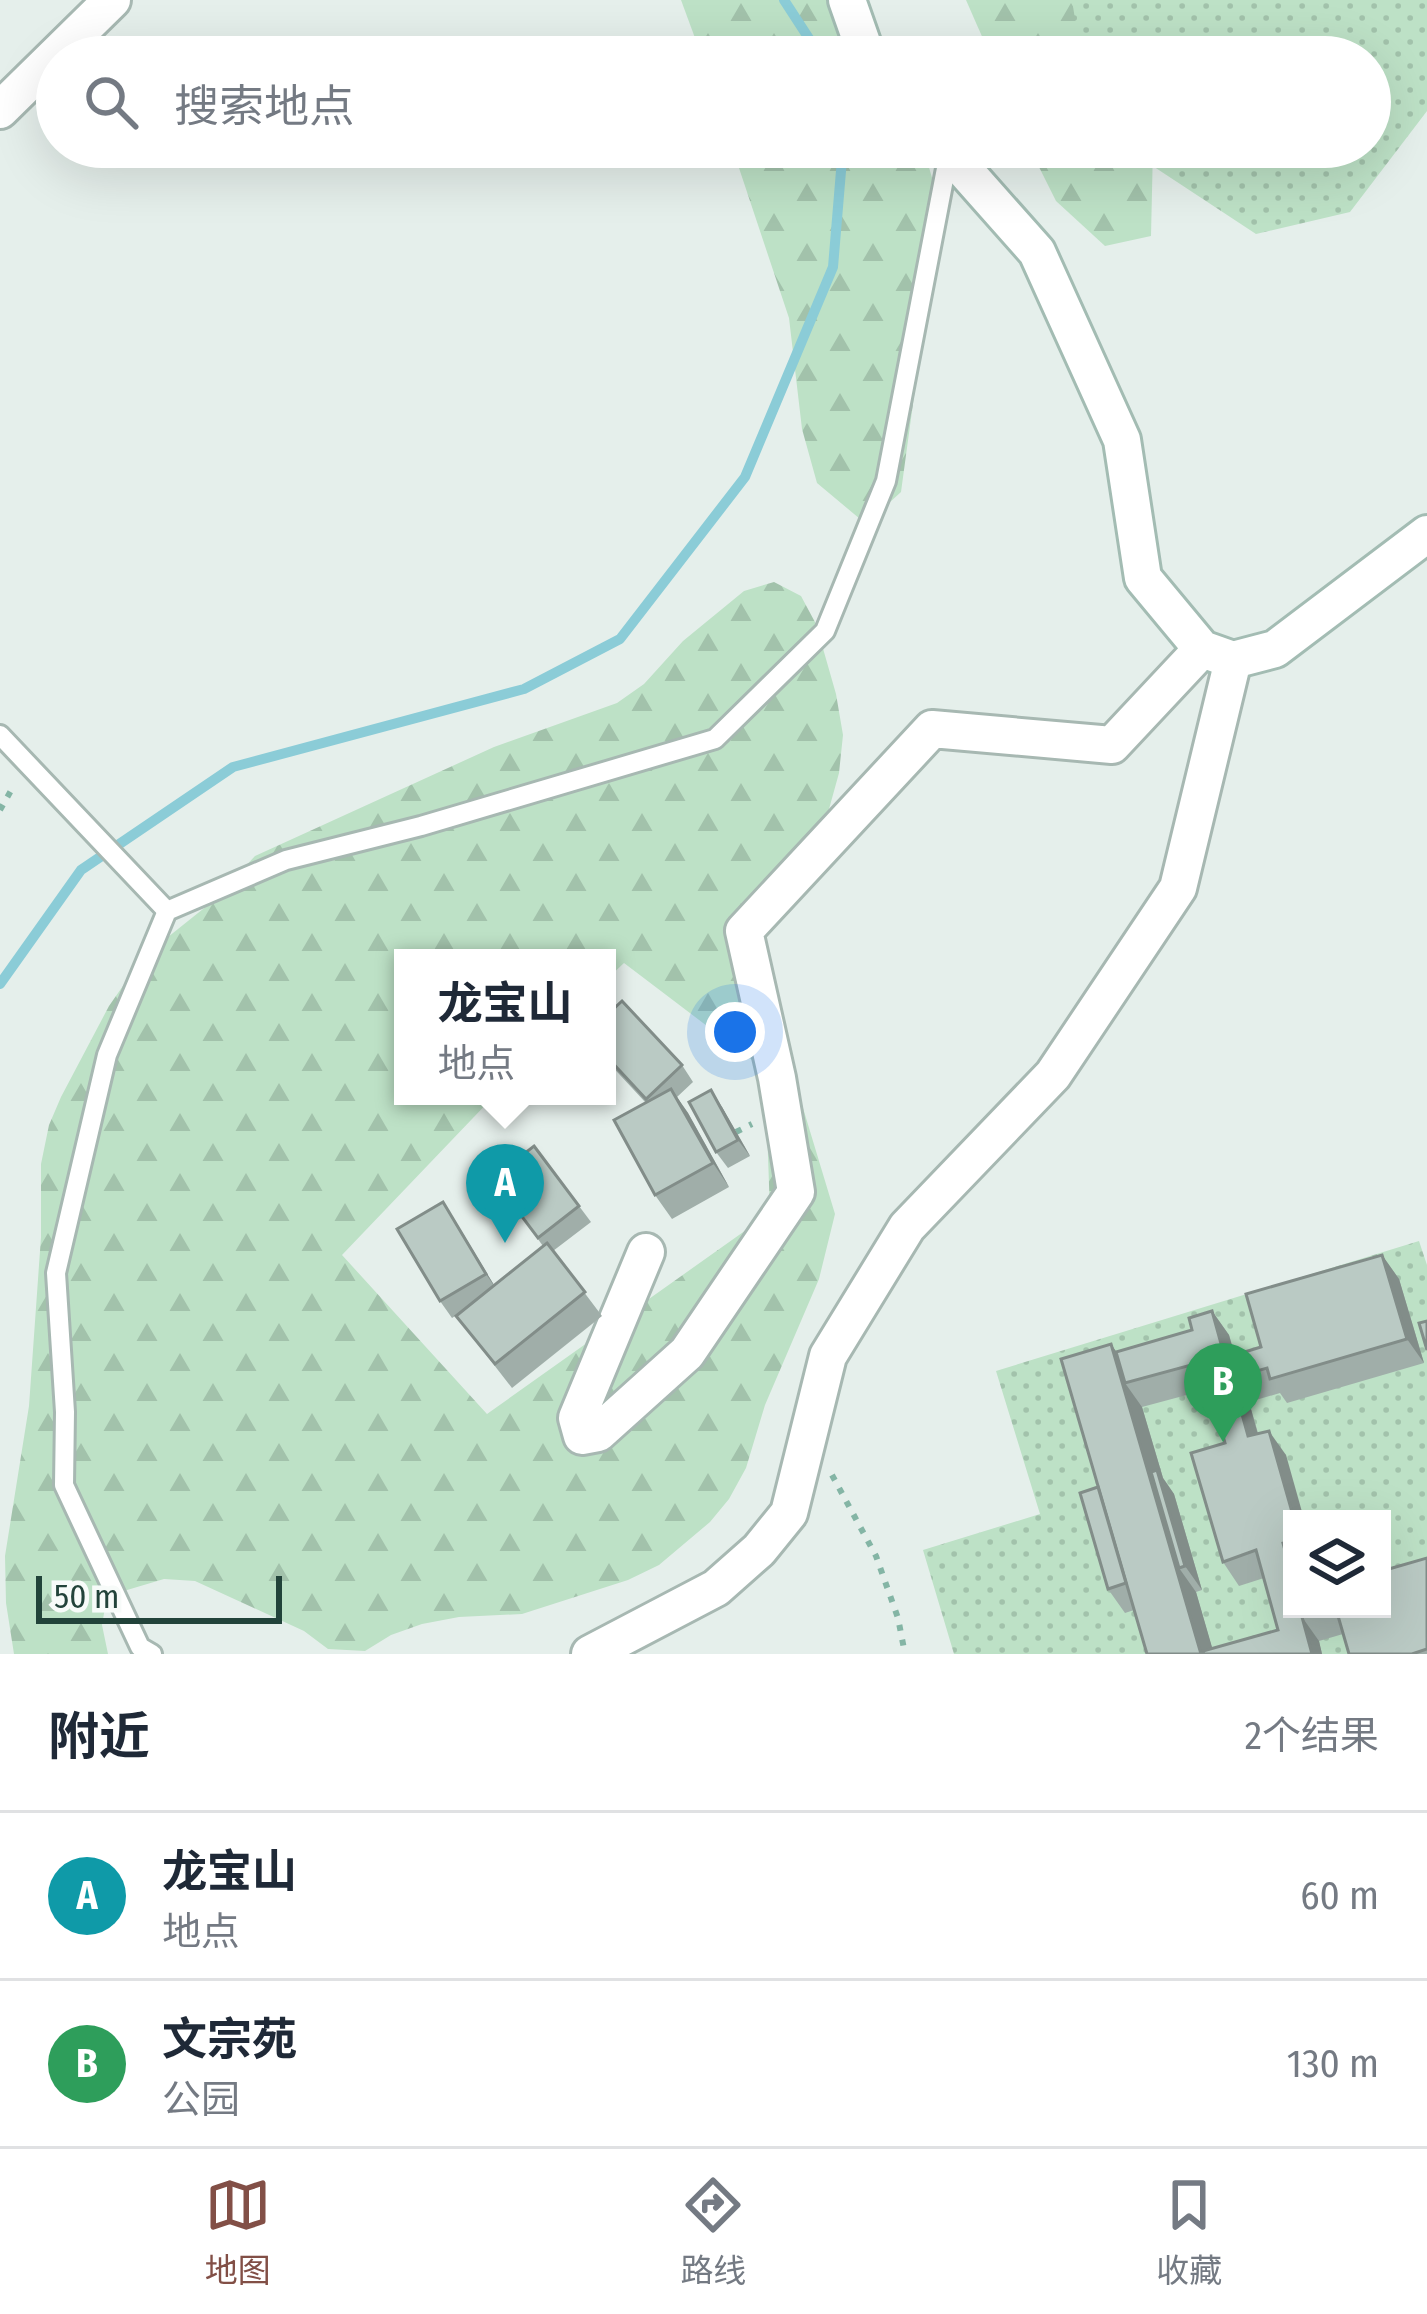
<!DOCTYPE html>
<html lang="zh">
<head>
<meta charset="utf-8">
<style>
	body { margin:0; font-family:"Fira Sans Condensed","Noto Sans SC",sans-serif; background:#f2f2f3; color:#1f2937 }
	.controls { position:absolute; right:36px; bottom:36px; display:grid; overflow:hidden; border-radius:0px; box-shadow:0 12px 48px #0002 }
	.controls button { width:108px; height:108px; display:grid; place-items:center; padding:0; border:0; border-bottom:3px solid #e0e1e3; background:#fff; color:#1f2937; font:60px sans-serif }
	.scale { position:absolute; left:36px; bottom:30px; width:246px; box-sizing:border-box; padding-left:12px; border:6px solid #22433a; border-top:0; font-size:33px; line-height:42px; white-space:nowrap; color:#22433a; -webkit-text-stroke:9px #f7fbf9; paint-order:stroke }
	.you { position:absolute; left:735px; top:1032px; width:42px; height:42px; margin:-30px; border:9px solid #fff; border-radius:50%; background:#1a73e8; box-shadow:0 0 0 18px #1a73e833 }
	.badge { display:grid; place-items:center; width:78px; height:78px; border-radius:50%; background:#824f46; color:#fff; font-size:39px; font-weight:700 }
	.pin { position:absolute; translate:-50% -99px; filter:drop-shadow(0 3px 6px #0008) }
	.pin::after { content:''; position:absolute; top:63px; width:42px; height:36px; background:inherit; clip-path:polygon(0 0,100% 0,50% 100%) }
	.popup { position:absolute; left:394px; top:949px; width:222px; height:156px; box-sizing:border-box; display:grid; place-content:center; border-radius:0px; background:#fff; filter:drop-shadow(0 3px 9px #0005); font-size:39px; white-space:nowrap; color:#747a83 }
	.popup b { font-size:45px; color:#1f2937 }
	.popup::after { content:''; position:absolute; left:50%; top:100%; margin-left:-24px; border:24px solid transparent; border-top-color:#fff }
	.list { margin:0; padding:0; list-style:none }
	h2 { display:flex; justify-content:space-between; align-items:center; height:156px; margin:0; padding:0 48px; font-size:51px }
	h2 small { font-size:39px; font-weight:400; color:#747a83 }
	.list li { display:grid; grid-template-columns:78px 1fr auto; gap:36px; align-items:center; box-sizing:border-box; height:168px; padding:0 48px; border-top:3px solid #e0e1e3 }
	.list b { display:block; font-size:45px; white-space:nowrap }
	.list p { margin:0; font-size:39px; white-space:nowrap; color:#747a83 }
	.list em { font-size:39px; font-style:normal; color:#747a83 }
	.icon { flex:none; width:66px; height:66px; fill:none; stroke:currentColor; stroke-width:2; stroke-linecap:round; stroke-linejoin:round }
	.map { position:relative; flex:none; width:1427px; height:1654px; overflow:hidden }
	.search { position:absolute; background:#fff; box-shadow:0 12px 48px #0002; left:36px; right:36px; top:36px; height:132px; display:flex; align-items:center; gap:30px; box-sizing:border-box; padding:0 42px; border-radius:66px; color:#747a83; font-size:45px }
	.sheet { height:492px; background:#fff }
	nav { display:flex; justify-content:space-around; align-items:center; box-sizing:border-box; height:168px; border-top:3px solid #e0e1e3; background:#fff; font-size:33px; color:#747a83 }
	nav a { display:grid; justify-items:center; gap:6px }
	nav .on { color:#824f46 }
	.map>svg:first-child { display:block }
	.forest { fill:url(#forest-firs); fill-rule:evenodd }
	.park { fill:url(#park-dots); fill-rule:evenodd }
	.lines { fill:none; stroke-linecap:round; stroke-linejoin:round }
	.stream { stroke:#8bccd7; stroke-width:10 }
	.lane-casing { stroke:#a7b8b2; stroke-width:24 }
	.street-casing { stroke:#a7b8b2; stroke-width:42 }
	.secondary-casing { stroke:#a3bcb3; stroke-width:42 }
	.path { stroke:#84b5a5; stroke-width:6; stroke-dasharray:6 9; stroke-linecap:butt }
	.lane { stroke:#fff; stroke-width:18 }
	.street { stroke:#fff; stroke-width:36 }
	.secondary { stroke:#fff; stroke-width:36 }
	.wall { fill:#a0aea9; fill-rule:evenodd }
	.shaded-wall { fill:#828d89 }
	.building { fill:#bacac4; stroke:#828d89; stroke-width:3 }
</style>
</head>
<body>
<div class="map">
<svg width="1427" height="1654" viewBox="0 0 1427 1654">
	<defs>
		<pattern id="forest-firs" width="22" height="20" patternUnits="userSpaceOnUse" patternTransform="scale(3)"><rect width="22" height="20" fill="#bde1c6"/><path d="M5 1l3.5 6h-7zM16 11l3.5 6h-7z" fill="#a2c2ab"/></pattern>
		<pattern id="park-dots" width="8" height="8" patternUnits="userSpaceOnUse" patternTransform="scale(3)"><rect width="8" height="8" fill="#bde1c6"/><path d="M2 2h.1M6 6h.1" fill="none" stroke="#a2c2ab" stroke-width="1.8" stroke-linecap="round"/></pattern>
	</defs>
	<rect width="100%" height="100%" fill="#e5efeb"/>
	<g class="forest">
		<path d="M 681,0 L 844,0 L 883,57 L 702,57 Z"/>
		<path d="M 966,0 L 1162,0 L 1155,57 L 991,57 Z"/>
		<path d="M 732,147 L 923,147 L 940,205 L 901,492 L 866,524 L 817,483 L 802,429 L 789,318 Z"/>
		<path d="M 1029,147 L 1153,147 L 1151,236 L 1105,246 L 1056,201 Z"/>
		<path d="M 774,582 L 801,596 L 816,624 L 836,694 L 843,735 L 839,773 L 821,838 L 743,926 L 787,1055 L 835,1214 L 819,1279 L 765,1405 L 746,1468 L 729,1499 L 710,1522 L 659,1565 L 628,1580 L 522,1614 L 459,1617 L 422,1624 L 391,1635 L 365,1651 L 328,1649 L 304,1631 L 195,1581 L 164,1579 L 107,1596 L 102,1625 L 108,1654 L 14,1654 L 6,1603 L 5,1556 L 29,1406 L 41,1237 L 41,1164 L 49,1125 L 61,1097 L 109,1006 L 143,957 L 213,901 L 255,856 L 494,747 L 617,703 L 644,684 L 683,641 L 744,591 ZM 403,958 L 607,958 L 607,979 L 624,963 L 765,1070 L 770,1213 L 487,1414 L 342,1255 L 494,1096 L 403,1096 Z"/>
	</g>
	<g class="park">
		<path d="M 1072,0 L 1427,0 L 1427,111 L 1350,212 L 1256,234 L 1133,153 L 1130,147 L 1370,147 L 1370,57 L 1081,57 Z"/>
		<path d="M 1419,1241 L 1427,1265 L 1427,1654 L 954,1654 L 923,1550 L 1040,1514 L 996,1371 ZM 1292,1519 L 1382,1519 L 1382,1609 L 1292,1609 Z"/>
	</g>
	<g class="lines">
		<g class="stream">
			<path d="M 784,0 L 821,57"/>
			<path d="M 0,984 L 81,870 L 233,767 L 524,689 L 620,639 L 745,477 L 833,267 L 843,147"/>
		</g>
		<g class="lane-casing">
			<g id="lane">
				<path d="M 0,735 L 167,911"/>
				<path d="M 152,1654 L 140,1647 L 64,1485 L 65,1412 L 56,1273 L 107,1055 L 167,911 L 286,860 L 421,826 L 715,739 L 825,631 L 886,481 L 949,153"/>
			</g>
		</g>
		<g class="street-casing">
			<g id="street">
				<path d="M 0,110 L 112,0"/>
				<path d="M 646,1252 L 577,1418 L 582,1436 L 598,1433 L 687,1353 L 796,1192 L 777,1078 L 744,931 L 932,729 L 1112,745 L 1202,649"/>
				<path d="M 590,1654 L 716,1588 L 759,1550 L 789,1513 L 828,1356 L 907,1227 L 1053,1075 L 1178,888 L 1233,660"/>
			</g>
		</g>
		<g class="secondary-casing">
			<g id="secondary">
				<path d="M 847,0 L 867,57"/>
				<path d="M 944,147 L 1037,252 L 1122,440 L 1143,578 L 1202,649 L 1233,660 L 1275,649 L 1427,534"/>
			</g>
		</g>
		<g class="path">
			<path d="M 0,810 L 13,787"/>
			<path d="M 736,1132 L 752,1124"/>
			<path d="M 832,1475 L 876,1556 L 898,1618 L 905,1654"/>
		</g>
		<use href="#lane" class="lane"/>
		<use href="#street" class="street"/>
		<use href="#secondary" class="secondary"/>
	</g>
	<g class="wall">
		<path d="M 607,1015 L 682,1065 L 693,1082 L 677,1097 L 688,1113 L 729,1187 L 672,1219 L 655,1195 L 646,1103 L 607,1061 Z"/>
		<path d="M 722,1107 L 750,1156 L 728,1168 L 716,1152 Z"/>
		<path d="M 493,1178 L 579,1206 L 591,1222 L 553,1251 L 602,1316 L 512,1388 L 456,1316 L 461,1312 L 452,1318 L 440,1301 L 443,1202 L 494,1285 L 543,1246 Z"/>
		<path d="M 1382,1255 L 1399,1279 L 1424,1363 L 1287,1403 L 1280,1393 L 1249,1402 L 1258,1433 L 1286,1455 L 1292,1519 L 1292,1609 L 1382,1609 L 1427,1558 L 1427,1654 L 1349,1654 L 1343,1634 L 1319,1641 L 1322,1654 L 1147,1654 L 1134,1610 L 1125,1613 L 1108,1589 L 1098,1487 L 1111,1344 L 1116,1352 L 1192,1330 L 1212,1311 L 1229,1335 L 1235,1355 L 1261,1347 ZM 1209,1389 L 1225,1443 L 1223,1562 L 1239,1586 L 1264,1578 L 1278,1630 L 1212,1648 L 1196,1592 L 1202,1590 L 1174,1494 L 1163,1478 L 1142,1407 Z"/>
	</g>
	<g class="shaded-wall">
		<path d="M 671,1089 L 688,1113 L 729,1187 L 713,1163 Z"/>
		<path d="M 711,1090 L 722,1107 L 750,1156 L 738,1140 Z"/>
		<path d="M 443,1202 L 454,1219 L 497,1290 L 486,1274 Z"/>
		<path d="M 1382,1255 L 1399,1279 L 1424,1363 L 1407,1339 Z"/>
		<path d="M 1212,1311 L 1229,1335 L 1240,1375 L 1225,1358 Z"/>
		<path d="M 1111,1344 L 1133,1376 L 1125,1383 L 1142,1407 L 1163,1478 L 1174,1494 L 1202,1590 L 1185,1566 L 1179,1568 L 1196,1592 L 1214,1654 L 1201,1654 Z"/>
		<path d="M 1232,1378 L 1249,1402 L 1265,1460 L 1248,1436 Z"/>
		<path d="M 1269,1431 L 1286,1455 L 1304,1519 L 1294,1519 Z"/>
		<path d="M 1283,1543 L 1292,1557 L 1292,1576 Z"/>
		<path d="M 1302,1617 L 1319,1641 L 1322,1654 L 1312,1654 Z"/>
	</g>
	<g class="building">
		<path d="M 622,1001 L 682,1065 L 646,1099 L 607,1057 L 607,1015 Z"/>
		<path d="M 671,1089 L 713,1163 L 655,1195 L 614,1120 Z"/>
		<path d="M 711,1090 L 738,1140 L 716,1152 L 689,1102 Z"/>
		<path d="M 534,1146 L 579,1206 L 538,1238 L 493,1178 Z"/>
		<path d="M 443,1202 L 486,1274 L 440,1301 L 397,1229 Z"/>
		<path d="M 547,1243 L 585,1292 L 495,1364 L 456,1316 Z"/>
		<path d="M 1382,1255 L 1407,1339 L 1270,1379 L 1267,1368 L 1232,1378 L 1248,1436 L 1269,1431 L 1294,1519 L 1292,1519 L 1292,1541 L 1283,1543 L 1292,1576 L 1292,1609 L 1331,1609 L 1302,1617 L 1312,1654 L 1204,1654 L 1203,1651 L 1278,1630 L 1256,1550 L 1223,1562 L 1191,1453 L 1225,1443 L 1202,1362 L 1125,1383 L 1116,1352 L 1192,1330 L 1189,1318 L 1212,1311 L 1225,1358 L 1261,1347 L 1246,1294 Z"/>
		<path d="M 1427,1321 L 1427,1350 L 1419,1323 Z"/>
		<path d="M 1111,1344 L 1201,1654 L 1147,1654 L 1061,1359 Z"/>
		<path d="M 1157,1470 L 1185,1566 L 1179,1568 L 1151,1472 Z"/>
		<path d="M 1098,1487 L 1126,1583 L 1108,1589 L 1080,1493 Z"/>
		<path d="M 1427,1558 L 1427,1649 L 1412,1654 L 1349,1654 L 1336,1609 L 1382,1609 L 1382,1571 Z"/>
	</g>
</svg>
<div class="controls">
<button><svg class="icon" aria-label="layers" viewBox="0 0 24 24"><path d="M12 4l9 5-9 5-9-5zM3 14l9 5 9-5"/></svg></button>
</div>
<div class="scale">50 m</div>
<div class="you"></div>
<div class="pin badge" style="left:505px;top:1243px;background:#0f9aa8">A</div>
<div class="popup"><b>龙宝山</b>地点</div>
<div class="pin badge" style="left:1223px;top:1442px;background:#2e9e5b">B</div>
<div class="search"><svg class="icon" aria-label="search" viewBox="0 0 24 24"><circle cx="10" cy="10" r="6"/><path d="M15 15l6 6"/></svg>搜索地点</div>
</div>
<section class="sheet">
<h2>附近<small>2个结果</small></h2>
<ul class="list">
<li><span class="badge" style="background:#0f9aa8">A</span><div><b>龙宝山</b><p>地点</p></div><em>60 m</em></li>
<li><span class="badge" style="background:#2e9e5b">B</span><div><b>文宗苑</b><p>公园</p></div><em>130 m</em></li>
</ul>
</section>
<nav>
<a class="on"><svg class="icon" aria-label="map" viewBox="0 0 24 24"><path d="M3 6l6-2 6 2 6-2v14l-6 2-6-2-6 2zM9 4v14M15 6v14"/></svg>地图</a>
<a><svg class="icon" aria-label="directions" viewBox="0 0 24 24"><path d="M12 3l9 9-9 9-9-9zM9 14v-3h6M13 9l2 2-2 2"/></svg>路线</a>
<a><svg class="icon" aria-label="saved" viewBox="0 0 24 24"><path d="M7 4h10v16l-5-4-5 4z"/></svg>收藏</a>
</nav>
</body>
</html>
